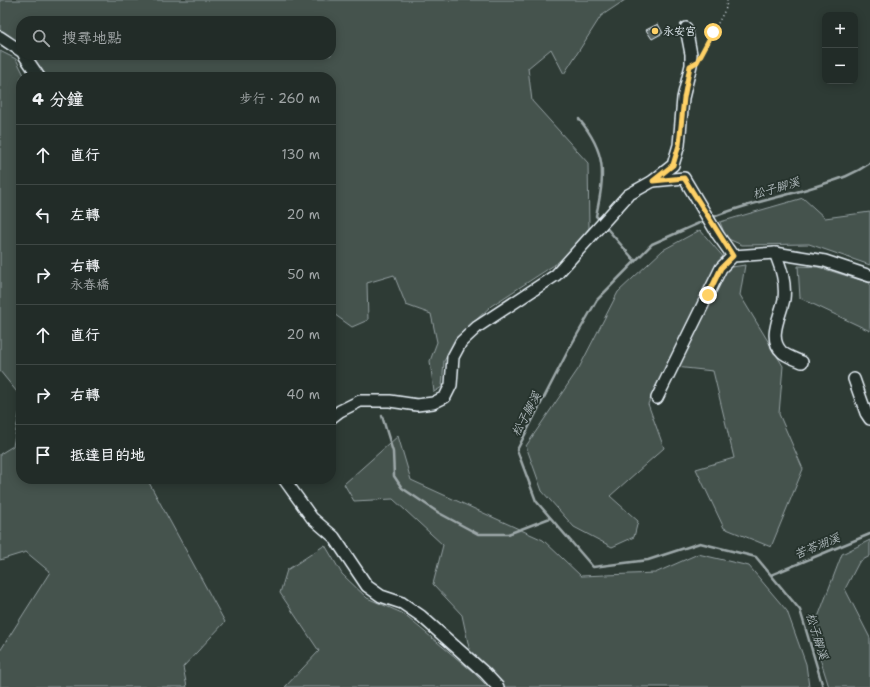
<!DOCTYPE html>
<html lang="zh-TW">
<head>
<meta charset="utf-8">
<style>
	body { margin:0; font-family:"Shantell Sans","LXGW WenKai TC",sans-serif; background:#2e3834; color:#f1f3f6 }
	.controls { position:absolute; right:12px; top:12px; display:grid; overflow:hidden; border-radius:8px; box-shadow:0 2px 10px #0003 }
	.controls button { width:36px; height:36px; display:grid; place-items:center; padding:0; border:0; border-bottom:1px solid #3f4845; background:#222c28; color:#f1f3f6; font:20px sans-serif }
	.stop { position:absolute; width:12px; height:12px; margin:-9px; border:3px solid #ffd166; border-radius:50%; background:#fff }
	.stop.end { background:#ffd166; border-color:#fff; box-shadow:0 1px 4px #0008 }
	.list { margin:0; padding:0; list-style:none }
	h2 { display:flex; justify-content:space-between; align-items:center; height:52px; margin:0; padding:0 16px; font-size:17px }
	h2 small { font-size:13px; font-weight:400; color:#a2a7a8 }
	.list li { display:grid; grid-template-columns:26px 1fr auto; gap:12px; align-items:center; box-sizing:border-box; height:60px; padding:0 16px; border-top:1px solid #3f4845 }
	.list b { display:block; font-size:15px; white-space:nowrap }
	.list p { margin:0; font-size:13px; white-space:nowrap; color:#a2a7a8 }
	.list em { font-size:13px; font-style:normal; color:#a2a7a8 }
	.icon { flex:none; width:22px; height:22px; fill:none; stroke:currentColor; stroke-width:2; stroke-linecap:round; stroke-linejoin:round }
	.map { position:relative; flex:none; width:870px; height:687px; overflow:hidden }
	.search { position:absolute; background:#222c28; box-shadow:0 2px 10px #0003; left:16px; top:16px; width:320px; height:44px; display:flex; align-items:center; gap:10px; box-sizing:border-box; padding:0 14px; border-radius:16px; color:#a2a7a8; font-size:15px }
	.panel { position:absolute; background:#222c28; box-shadow:0 2px 10px #0003; left:16px; top:72px; width:320px; height:412px; border-radius:16px }
	.map>svg:first-child { display:block }
	.green { fill:#45524e; stroke:#96a2a3 }
	.lines { fill:none; stroke-linecap:round; stroke-linejoin:round }
	.stream { stroke:#9da8a9; stroke-width:2.5 }
	.building { fill:#596563; stroke:#e8f1f8 }
	.minor-casing { stroke:#e8f1f8; stroke-width:14 }
	.path { stroke:#e8f1f8; stroke-width:1.5; stroke-dasharray:1 3; stroke-linecap:butt }
	.minor { stroke:#26332d; stroke-width:11 }
	.route { stroke:#ffd166; stroke-width:5 }
	.poi-dot { fill:#ffd166; stroke:#26332d; stroke-width:1.5 }
	.labels { text-anchor:middle; stroke-width:3.5; stroke-linejoin:round; paint-order:stroke }
	.poi-label { font-size:11px; fill:#e8f1f8; stroke:#26332d; text-anchor:start }
	.water-label { font-size:12px; font-style:italic; fill:#b0babd; stroke:#26332d }
</style>
</head>
<body>
<div class="map">
<svg width="870" height="687" viewBox="0 0 870 687">
	<rect width="100%" height="100%" fill="#2e3b35"/>
	<filter id="ink" filterUnits="userSpaceOnUse"><feTurbulence type="fractalNoise" baseFrequency=".025" numOctaves="2"/><feDisplacementMap in="SourceGraphic" scale="8" xChannelSelector="R" yChannelSelector="G"/><feConvolveMatrix kernelMatrix="1 2 1 2 8 2 1 2 1" color-interpolation-filters="sRGB"/></filter>
	<g filter="url(#ink)">
		<g class="green">
			<path d="M 0,0 L 625,0 L 601,16 L 564,74 L 551,49 L 528,68 L 532,101 L 588,163 L 589,228 L 565,258 L 491,306 L 458,337 L 444,361 L 442,387 L 434,392 L 430,361 L 437,342 L 431,314 L 406,305 L 394,275 L 367,283 L 368,320 L 352,327 L 331,312 L 331,77 L 47,77 L 32,55 L 331,55 L 331,21 L 21,21 L 21,43 L 0,32 Z"/>
			<path d="M 0,51 L 16,59 L 25,77 L 21,77 L 21,397 L 0,371 Z"/>
			<path d="M 803,198 L 825,218 L 870,212 L 870,265 L 809,244 L 742,245 L 726,238 L 720,222 Z"/>
			<path d="M 700,230 L 732,267 L 745,265 L 740,295 L 783,366 L 779,414 L 803,469 L 771,547 L 724,528 L 696,469 L 734,458 L 713,371 L 666,366 L 648,404 L 664,448 L 610,496 L 638,521 L 634,537 L 612,547 L 574,527 L 542,491 L 526,446 L 579,368 L 618,292 L 663,250 Z"/>
			<path d="M 798,266 L 818,267 L 870,283 L 870,331 L 800,298 Z"/>
			<path d="M 21,404 L 21,479 L 147,479 L 225,622 L 183,667 L 187,687 L 0,687 L 0,651 L 50,572 L 26,552 L 0,560 L 0,454 L 13,446 Z"/>
			<path d="M 398,436 L 411,480 L 543,540 L 581,576 L 655,573 L 698,554 L 749,566 L 787,611 L 806,664 L 809,687 L 504,687 L 470,652 L 462,615 L 433,584 L 443,545 L 393,499 L 354,501 L 344,484 Z"/>
			<path d="M 870,540 L 870,556 L 859,562 L 845,589 L 870,638 L 870,687 L 829,687 L 812,633 L 842,554 Z"/>
			<path d="M 325,545 L 342,574 L 367,598 L 402,613 L 472,671 L 488,687 L 285,687 L 319,651 L 280,593 L 287,570 Z"/>
		</g>
		<g class="lines">
			<g class="stream">
				<path d="M 579,119 C 607,153 605,174 596,216 L 601,221"/>
				<path d="M 711,218 C 746,203 784,197 820,185 C 840,179 853,175 870,163"/>
				<path d="M 706,220 L 652,244 L 597,300 L 569,349 L 517,450 L 536,501 L 593,567 L 648,560 L 700,543 L 756,557 L 800,610 L 823,687"/>
				<path d="M 604,225 L 635,261"/>
				<path d="M 382,416 L 393,452 L 394,476 L 402,488 L 439,513 L 478,534 L 508,534 L 550,518"/>
				<path d="M 771,575 L 870,534"/>
			</g>
		</g>
		<path class="building" d="M 658,24 L 663,33 L 652,39 L 646,30 Z"/>
		<g class="lines">
			<g class="minor-casing">
				<g id="minor">
					<path d="M 0,37 L 21,51"/>
					<path d="M 24,55 L 39,77"/>
					<path d="M 653,181 L 684,178 L 718,235 L 733,256"/>
					<path d="M 775,253 C 781,268 786,282 784,299 C 781,315 767,338 782,352 C 787,357 796,359 802,362"/>
					<path d="M 854,379 L 866,413 L 870,419"/>
					<path d="M 657,398 L 721,268 L 733,256 L 775,253 L 825,261 L 870,276"/>
					<path d="M 331,418 L 340,411 L 360,401 L 390,401 L 417,405 L 433,403 L 445,397 L 451,385 L 453,357 L 461,342 L 477,327 L 556,275 L 628,195 L 653,181 L 673,165 L 679,145 L 683,98 L 691,65 L 691,54 L 686,28"/>
					<path d="M 284,479 L 312,518 L 334,537 L 367,586 L 381,596 L 402,603 L 421,616 L 485,673 L 498,687"/>
				</g>
			</g>
			<path class="path" d="M 701,55 L 726,8 L 727,0"/>
			<use href="#minor" class="minor"/>
		</g>
	</g>
	<g class="lines" filter="url(#ink)">
		<path class="route" d="M 708,295 L 721,268 L 733,256 L 684,178 L 653,181 L 673,165 L 679,145 L 684,98 L 690,66 L 697,62 L 713,32"/>
	</g>
	<circle class="poi-dot" cx="655" cy="31" r="4"/>
	<g class="labels">
		<g class="poi-label">
			<text x="663" y="35">永安宮</text>
		</g>
		<g class="water-label">
			<text transform="translate(776 188) rotate(-16)" y="4">松子腳溪</text>
			<text transform="translate(526 414) rotate(-62)" y="4">松子腳溪</text>
			<text transform="translate(817 546) rotate(-22)" y="4">苦苓湖溪</text>
			<text transform="translate(817 636) rotate(73)" y="4">松子腳溪</text>
		</g>
	</g>
</svg>
<div class="controls">
<button>+</button>
<button>−</button>
</div>
<div class="stop" style="left:713px;top:32px"></div>
<div class="stop end" style="left:708px;top:295px"></div>
<div class="search"><svg class="icon" aria-label="search" viewBox="0 0 24 24"><circle cx="10" cy="10" r="6"/><path d="M15 15l6 6"/></svg>搜尋地點</div>
<section class="panel">
<h2>4 分鐘<small>步行 · 260 m</small></h2>
<ul class="list">
<li><svg class="icon" aria-label="ahead" viewBox="0 0 24 24"><path d="M12 20V5M6 11l6-6 6 6"/></svg><div><b>直行</b></div><em>130 m</em></li>
<li><svg class="icon" aria-label="left" viewBox="0 0 24 24"><path d="M17 20v-9H6M10 6l-5 5 5 5"/></svg><div><b>左轉</b></div><em>20 m</em></li>
<li><svg class="icon" aria-label="right" viewBox="0 0 24 24"><path d="M7 20v-9h11M14 6l5 5-5 5"/></svg><div><b>右轉</b><p>永春橋</p></div><em>50 m</em></li>
<li><svg class="icon" aria-label="ahead" viewBox="0 0 24 24"><path d="M12 20V5M6 11l6-6 6 6"/></svg><div><b>直行</b></div><em>20 m</em></li>
<li><svg class="icon" aria-label="right" viewBox="0 0 24 24"><path d="M7 20v-9h11M14 6l5 5-5 5"/></svg><div><b>右轉</b></div><em>40 m</em></li>
<li><svg class="icon" aria-label="arrive" viewBox="0 0 24 24"><path d="M6 21V4h12l-3 4 3 4H6"/></svg><div><b>抵達目的地</b></div></li>
</ul>
</section>
</div>
</body>
</html>
